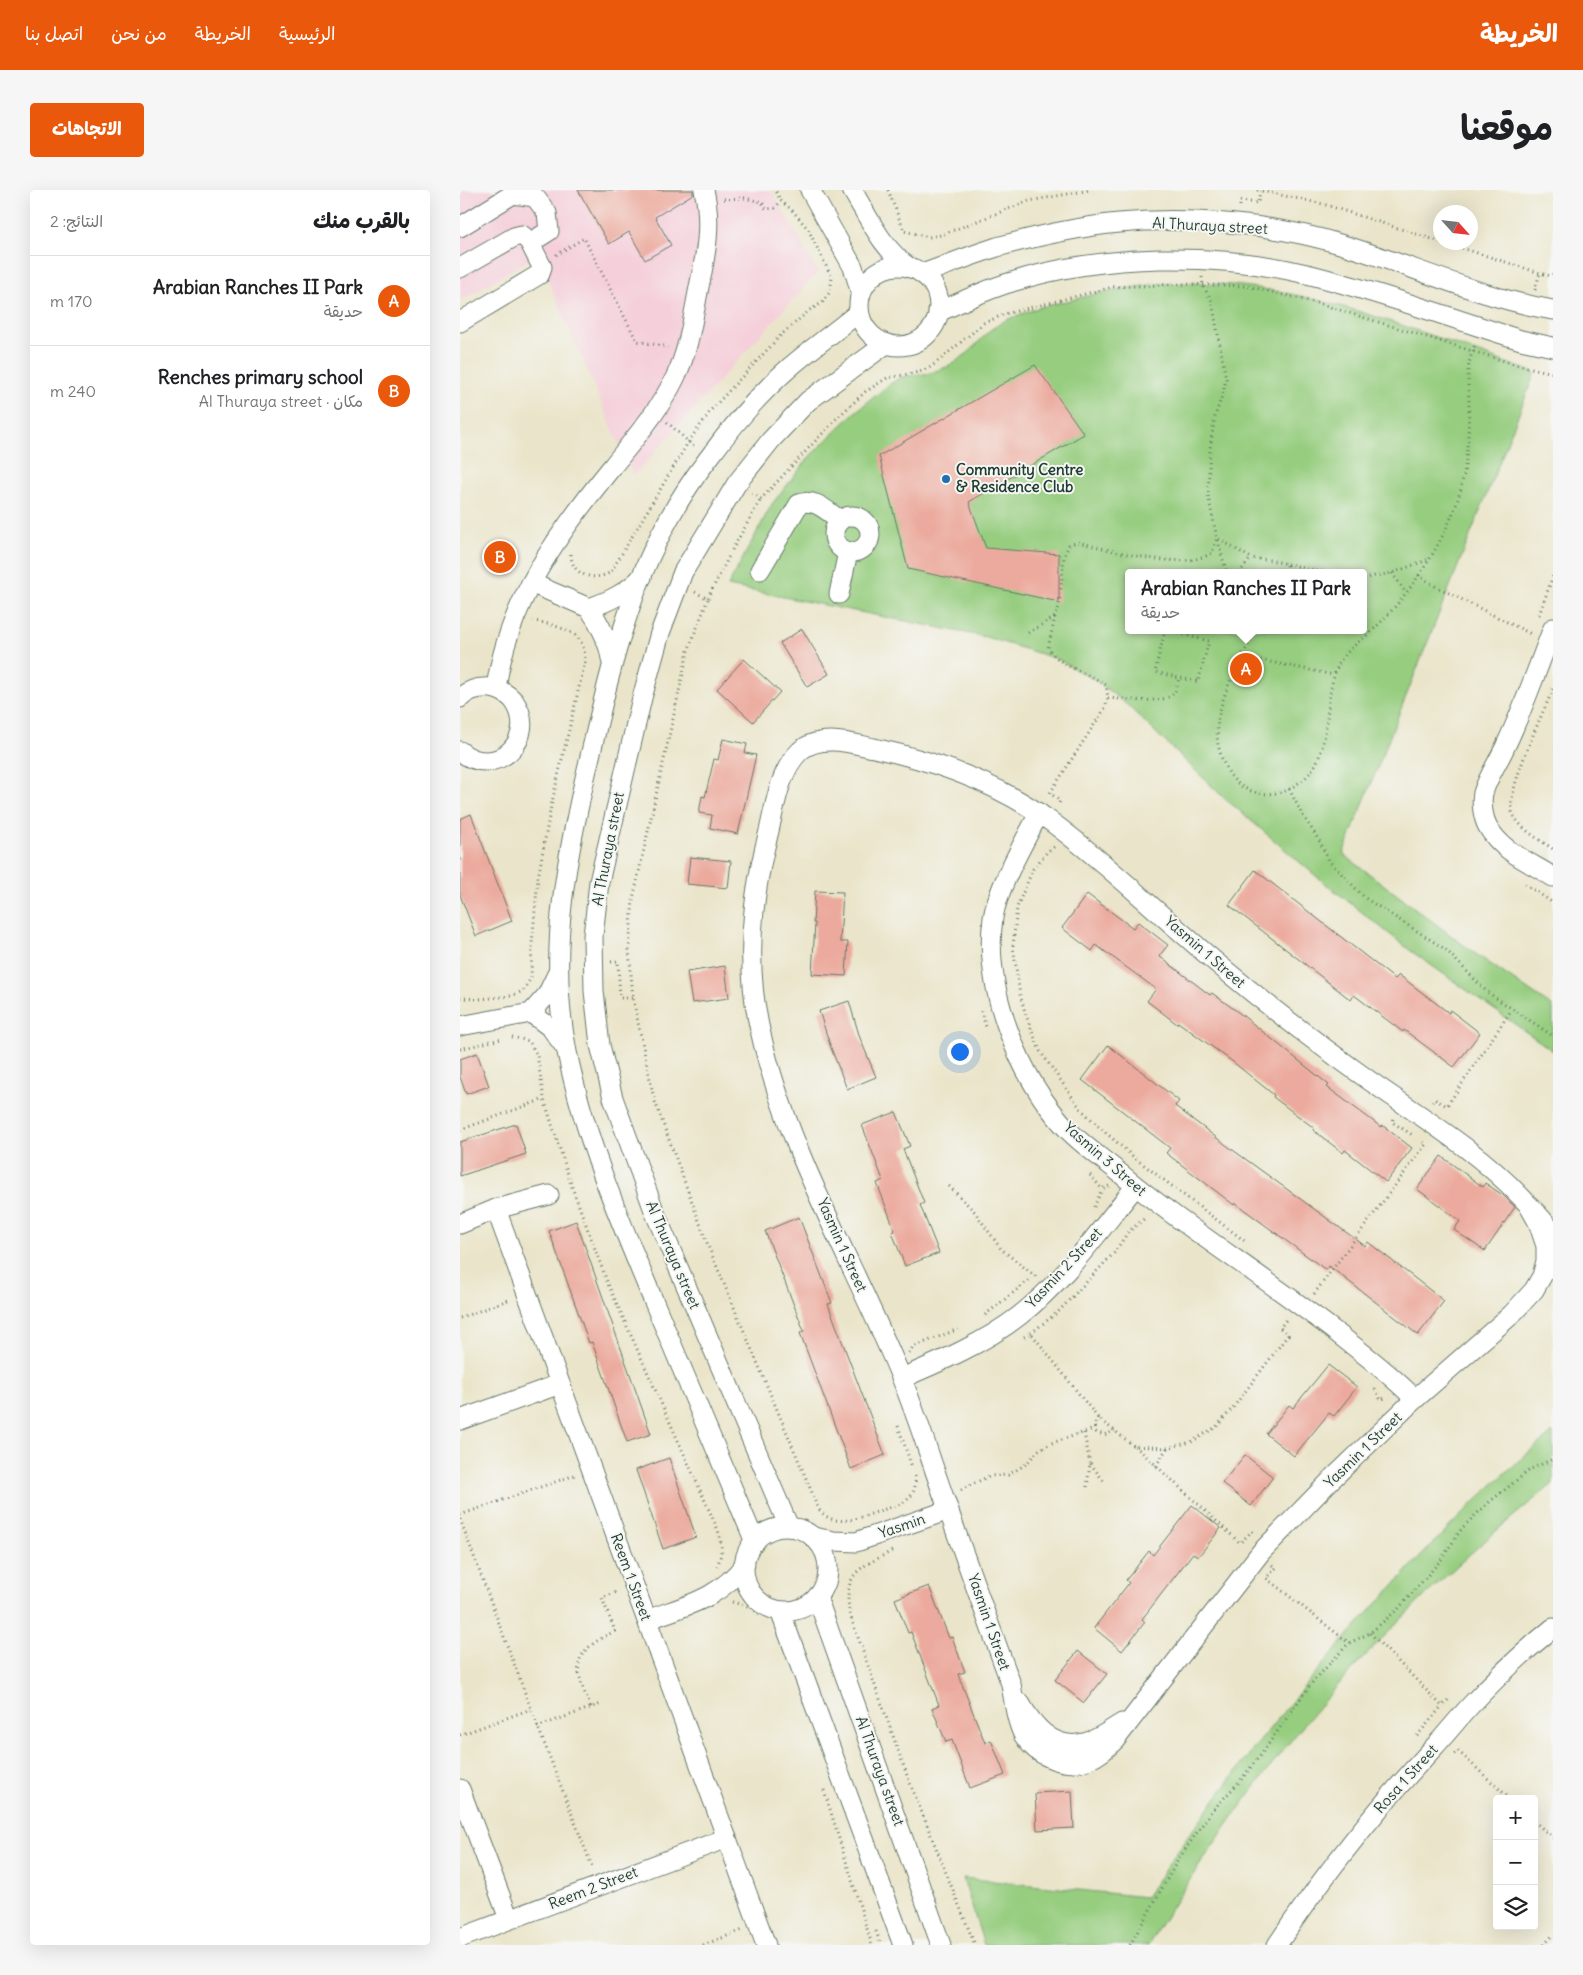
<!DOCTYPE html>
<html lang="ar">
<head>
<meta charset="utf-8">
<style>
	body { margin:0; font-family:Delius,"Playpen Sans Arabic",sans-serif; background:#f6f6f6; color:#202124; direction:rtl }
	.controls { position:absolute; right:15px; bottom:15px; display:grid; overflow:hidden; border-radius:5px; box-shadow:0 5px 20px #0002 }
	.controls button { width:45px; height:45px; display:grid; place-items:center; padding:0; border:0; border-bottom:1px solid #e0e0e0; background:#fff; color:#202124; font:25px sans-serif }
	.compass { position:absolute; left:973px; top:15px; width:45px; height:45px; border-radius:50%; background:#fff; box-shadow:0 5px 20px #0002; rotate:117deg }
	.you { position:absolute; left:499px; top:861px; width:18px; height:18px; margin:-12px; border:4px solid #fff; border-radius:50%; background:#1a73e8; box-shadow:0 0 0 8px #1a73e833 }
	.badge { display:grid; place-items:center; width:32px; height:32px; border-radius:50%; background:#ea580c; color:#fff; font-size:16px; font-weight:700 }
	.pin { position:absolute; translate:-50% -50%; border:2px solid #fff; box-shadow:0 1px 5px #0006 }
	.popup { position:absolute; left:665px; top:379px; width:242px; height:65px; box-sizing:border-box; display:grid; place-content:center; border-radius:5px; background:#fff; filter:drop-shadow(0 1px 4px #0005); font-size:16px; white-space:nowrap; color:#757577 }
	.popup b { font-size:19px; color:#202124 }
	.popup::after { content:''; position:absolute; left:50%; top:100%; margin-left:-10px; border:10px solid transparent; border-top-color:#fff }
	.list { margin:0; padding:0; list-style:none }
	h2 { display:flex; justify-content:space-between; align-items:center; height:65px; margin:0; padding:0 20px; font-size:21px }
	h2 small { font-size:16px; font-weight:400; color:#757577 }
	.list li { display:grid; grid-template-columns:32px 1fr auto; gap:15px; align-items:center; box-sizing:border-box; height:90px; padding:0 20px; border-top:1px solid #e0e0e0 }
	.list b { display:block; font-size:19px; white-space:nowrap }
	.list p { margin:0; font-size:16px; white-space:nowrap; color:#757577 }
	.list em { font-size:16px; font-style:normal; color:#757577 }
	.icon { flex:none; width:28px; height:28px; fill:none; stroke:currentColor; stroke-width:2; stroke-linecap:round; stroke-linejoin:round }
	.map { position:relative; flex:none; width:1093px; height:1755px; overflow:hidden; direction:ltr; border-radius:5px }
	header { display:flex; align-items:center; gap:30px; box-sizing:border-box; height:70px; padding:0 25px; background:#ea580c; color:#fff }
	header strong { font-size:24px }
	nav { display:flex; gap:28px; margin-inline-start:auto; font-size:18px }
	.intro { display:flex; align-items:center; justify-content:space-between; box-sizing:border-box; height:120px; padding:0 30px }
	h1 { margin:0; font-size:35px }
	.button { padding:12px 22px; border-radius:5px; background:#ea580c; color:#fff; font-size:18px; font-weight:700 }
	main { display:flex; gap:30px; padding:0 30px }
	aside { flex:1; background:#fff; border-radius:5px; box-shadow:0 5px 20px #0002 }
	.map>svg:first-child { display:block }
	.built { fill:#f5cfda }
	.green { fill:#96cd7f; stroke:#5a855a; fill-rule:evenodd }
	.building { fill:#ecaa9e }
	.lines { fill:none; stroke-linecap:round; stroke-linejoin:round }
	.minor-casing { stroke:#667868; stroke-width:21 }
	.path { stroke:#667868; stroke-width:3; stroke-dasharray:1 4; stroke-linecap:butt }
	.minor { stroke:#fff; stroke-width:19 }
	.poi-dot { fill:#1f6fb2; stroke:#f6f6f2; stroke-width:2 }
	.labels { text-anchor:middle; stroke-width:4; stroke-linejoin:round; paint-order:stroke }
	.street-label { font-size:15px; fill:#1f3d34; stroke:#f6f6f2 }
	.poi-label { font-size:15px; font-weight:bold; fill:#1f3d34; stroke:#f6f6f2; text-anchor:start }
</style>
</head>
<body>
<header>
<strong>الخريطة</strong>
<nav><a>الرئيسية</a><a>الخريطة</a><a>من نحن</a><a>اتصل بنا</a></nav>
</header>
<div class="intro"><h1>موقعنا</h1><a class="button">الاتجاهات</a></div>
<main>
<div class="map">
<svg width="1093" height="1755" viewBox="0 0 1093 1755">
	<rect width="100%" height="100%" fill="#f6f6f2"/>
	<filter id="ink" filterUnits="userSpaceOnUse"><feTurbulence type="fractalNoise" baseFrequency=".02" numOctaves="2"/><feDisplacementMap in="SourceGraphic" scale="10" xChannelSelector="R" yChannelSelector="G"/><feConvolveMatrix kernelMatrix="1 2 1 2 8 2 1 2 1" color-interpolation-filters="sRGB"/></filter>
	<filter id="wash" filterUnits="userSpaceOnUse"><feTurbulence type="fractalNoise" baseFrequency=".0096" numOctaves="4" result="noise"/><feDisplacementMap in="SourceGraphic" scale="20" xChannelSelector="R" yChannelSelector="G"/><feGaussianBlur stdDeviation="1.12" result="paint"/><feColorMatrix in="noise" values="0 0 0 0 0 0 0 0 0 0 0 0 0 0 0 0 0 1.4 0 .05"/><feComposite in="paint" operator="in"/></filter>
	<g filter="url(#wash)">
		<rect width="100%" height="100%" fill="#eae5ca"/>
		<path class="built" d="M 0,0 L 311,0 L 358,82 L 173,286 L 77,65 L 0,111 Z"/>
		<g class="green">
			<path d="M 732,93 C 749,94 766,94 782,96 C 883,108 980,150 1075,183 L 883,664 L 1013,762 L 1093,817 L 1093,861 L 951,761 L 856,686 L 761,605 L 666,514 L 635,490 L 597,469 L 526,447 L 268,396 L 312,314 L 352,264 L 394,223 L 430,194 L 441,187 L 470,183 L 489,176 L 508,163 L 530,140 L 546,130 L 577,118 L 653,100 L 697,94 ZM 668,383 L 904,383 L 904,440 L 668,440 Z"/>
			<path d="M 1093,1242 L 1093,1294 C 1017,1354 946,1421 880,1493 C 808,1573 745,1663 688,1755 L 524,1755 L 503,1688 L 686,1707 C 761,1596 843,1492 935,1394 C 985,1340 1036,1288 1093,1242 Z"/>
		</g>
		<g id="blocks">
			<g class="building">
				<path d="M 118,0 L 233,0 L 233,4 L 195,27 L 211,55 L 185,70 L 169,42 L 149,54 Z"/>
				<path d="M 575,175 L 624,244 L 509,312 L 526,358 L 599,364 L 599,412 L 448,379 L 419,266 Z"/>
				<path d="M 342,439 L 369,484 L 347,497 L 320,453 Z"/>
				<path d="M 284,469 L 320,502 L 293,532 L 257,499 Z"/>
				<path d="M 263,549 L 287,554 L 285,563 L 296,565 L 278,644 L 250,638 L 252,625 L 239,623 L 242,606 L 245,607 L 254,569 L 258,570 Z"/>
				<path d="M 11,624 L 52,731 L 16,746 L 0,705 L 0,629 Z"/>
				<path d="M 230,667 L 271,671 L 268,698 L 227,694 Z"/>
				<path d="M 795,680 L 935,789 L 939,785 L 989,823 L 990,820 L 1020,843 L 994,877 L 944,840 L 943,842 L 894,805 L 891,810 L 769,715 Z"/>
				<path d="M 355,701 L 383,702 L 380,752 L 388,752 L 386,786 L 352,784 L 355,733 L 353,733 Z"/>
				<path d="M 627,704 L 673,738 L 678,732 L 708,755 L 699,766 L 750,805 L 752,803 L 782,825 L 869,895 L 867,897 L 921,937 L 922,935 L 952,958 L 926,992 L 885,960 L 883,963 L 853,940 L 854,938 L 813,907 L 814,905 L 773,872 L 718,832 L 717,834 L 687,811 L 696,799 L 636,755 L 632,761 L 602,738 Z"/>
				<path d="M 265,776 L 269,808 L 232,813 L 227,782 Z"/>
				<path d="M 389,811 L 400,848 L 416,887 L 387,899 L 371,858 L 359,821 Z"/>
				<path d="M 648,855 L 719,911 L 715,916 L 762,952 L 905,1056 L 908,1052 L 984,1111 L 958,1145 L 869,1076 L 866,1080 L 775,1013 L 774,1015 L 744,992 L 706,963 L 710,958 L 622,890 Z"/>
				<path d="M 17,863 L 29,896 L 6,904 L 0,887 L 0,869 Z"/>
				<path d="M 436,922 L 450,956 L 443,959 L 464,1013 L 460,1015 L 479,1063 L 445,1076 L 432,1042 L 435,1041 L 417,993 L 423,990 L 402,935 Z"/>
				<path d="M 56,934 L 66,964 L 0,986 L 0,952 Z"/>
				<path d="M 981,966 L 1023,997 L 1025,993 L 1044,1006 L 1055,1017 L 1025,1061 L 994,1040 L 1000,1031 L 957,999 Z"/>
				<path d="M 339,1027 L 372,1113 L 368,1114 L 425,1265 L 391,1279 L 340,1143 L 344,1141 L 305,1041 Z"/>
				<path d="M 116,1031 L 191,1244 L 167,1252 L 132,1152 L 129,1153 L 89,1041 Z"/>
				<path d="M 868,1175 L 897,1197 L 874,1226 L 869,1223 L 834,1266 L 806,1244 L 829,1215 L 833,1218 Z"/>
				<path d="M 785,1265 L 813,1287 L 791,1316 L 762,1293 Z"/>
				<path d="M 209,1268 L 236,1347 L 203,1359 L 176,1280 Z"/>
				<path d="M 732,1315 L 761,1338 L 738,1367 L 733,1363 L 682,1429 L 685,1432 L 662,1461 L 634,1438 L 669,1393 L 666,1390 L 689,1361 L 693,1365 Z"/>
				<path d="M 469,1396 L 489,1448 L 492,1447 L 505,1482 L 498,1484 L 525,1553 L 531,1550 L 545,1585 L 510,1598 L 492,1550 L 486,1552 L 472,1518 L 479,1515 L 451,1442 L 448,1443 L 435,1409 Z"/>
				<path d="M 618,1461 L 647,1484 L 624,1513 L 595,1490 Z"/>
				<path d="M 612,1601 L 614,1638 L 577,1640 L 575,1603 Z"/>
			</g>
		</g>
	</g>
	<g filter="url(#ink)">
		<use href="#blocks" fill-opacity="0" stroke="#667868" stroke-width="1"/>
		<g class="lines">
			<g class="minor-casing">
				<g id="minor">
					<path d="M 350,0 L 393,77 L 401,103"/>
					<path d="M 392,0 C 409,28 422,59 450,78"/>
					<path d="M 0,37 L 53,4 L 75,7 L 87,23 L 89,41 L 70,53"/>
					<circle cx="439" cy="116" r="40"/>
					<path d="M 0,78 L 54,47 L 62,45 L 69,51 L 82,77 L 80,84 L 0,132"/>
					<path d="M 462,84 C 487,75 512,65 537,57 C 577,46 618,37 659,33 C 729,26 814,34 880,54 C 951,75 1021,108 1093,120"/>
					<path d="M 478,122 C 502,112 526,99 552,92 C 644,63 757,62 851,85 C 922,103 991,128 1061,150 L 1093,157"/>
					<circle cx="392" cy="344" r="18"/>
					<path d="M 300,380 L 339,314 C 354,307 368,322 380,330"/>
					<path d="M 71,393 L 129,418 C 150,411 166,403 182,387"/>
					<path d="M 379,404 L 388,362"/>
					<path d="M 129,418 C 141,435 149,452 152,473"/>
					<path d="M 1093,438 C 1078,477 1064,517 1046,555 C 1039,571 1028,586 1023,603 C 1021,614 1023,628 1028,637 C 1042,662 1070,672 1093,687"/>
					<path d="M 36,499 C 47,413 99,342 152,277 C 174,249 199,221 215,188 C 229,160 233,127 239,97 C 246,64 252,33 244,0"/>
					<path d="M 0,508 C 9,499 19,497 31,498 C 40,499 49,505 54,511 C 80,548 35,591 0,561"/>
					<path d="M 579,623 C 564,653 538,696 533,728 C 523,799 560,890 609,941 C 623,955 640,967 655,979 C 725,1038 804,1086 877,1143 C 904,1164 931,1185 955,1209"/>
					<path d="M 71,823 L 91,838 L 105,857"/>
					<path d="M 0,836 L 71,823 L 87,805 L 97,784"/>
					<path d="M 1069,1016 L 1078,1032 L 1086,1056 L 1086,1071 L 1082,1086 L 1074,1100 L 1051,1125 L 955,1209 L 871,1290 L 801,1362 L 656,1549 C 647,1558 640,1565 628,1570 C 606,1578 577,1567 564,1546 C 556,1531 554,1511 551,1494 C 529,1434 507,1374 486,1313 C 471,1271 458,1228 441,1187 C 394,1073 327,961 300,840 C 285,775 292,705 309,641 C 315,615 320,580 340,561 C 360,544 390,553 414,558 C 475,571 539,594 590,631 C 634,663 674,701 714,736 C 777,792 842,843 910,891 C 963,928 1018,961 1062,1008 C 1073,1020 1085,1030 1093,1044"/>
					<path d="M 36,1019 L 306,1755"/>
					<path d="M 0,1034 L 36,1019 L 89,1005"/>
					<path d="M 442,1188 C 482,1171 524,1153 559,1126 C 604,1091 639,1041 675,997"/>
					<path d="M 0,1230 L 100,1194"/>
					<path d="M 329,1337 L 195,1023 L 153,908 L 140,855 L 134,801 L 133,746 L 139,692 L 182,508 L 200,443 L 223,382 L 277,293 L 311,250 L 348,211 L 426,154"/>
					<circle cx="326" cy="1379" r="42"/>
					<path d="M 353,1347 L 374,1351 L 396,1352 L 489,1320"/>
					<path d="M 295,1352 C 261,1272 228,1192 194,1112 C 160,1031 125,949 107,862 C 86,759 108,658 132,558 C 142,516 151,474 165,433 C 183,375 211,317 248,269 C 272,236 299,204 330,177 C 352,158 376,141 399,122"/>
					<path d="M 357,1407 L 481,1755"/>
					<path d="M 320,1421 L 443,1755"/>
					<path d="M 187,1430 C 226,1415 258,1410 285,1374"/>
					<path d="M 560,1513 C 573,1536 594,1561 624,1553 C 638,1550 650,1540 662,1533"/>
					<path d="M 0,1599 L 49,1729"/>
					<path d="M 0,1748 L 267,1648"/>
					<path d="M 817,1755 C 864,1684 917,1618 975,1556 C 987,1543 998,1529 1010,1516 C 1034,1490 1066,1460 1093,1438"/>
				</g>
			</g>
			<g class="path">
				<path d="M 428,0 L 444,41 L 469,47 L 481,45 L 569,11 L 630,0"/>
				<path d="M 797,0 L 863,14 L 981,52"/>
				<path d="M 264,9 L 284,8 L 302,12 L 306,19 L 315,18 L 321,11"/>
				<path d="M 780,16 L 780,11 L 798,13 L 800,1"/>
				<path d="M 983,52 L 1080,83 L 1091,86 L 1093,84"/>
				<path d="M 96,65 L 124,48 L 177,151 L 208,157"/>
				<path d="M 742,87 L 743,96 L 752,111 L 766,189 L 763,203 L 755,226 L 750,258 L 748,305 L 757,348 L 767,383"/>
				<path d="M 1075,100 L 1080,83"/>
				<path d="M 207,232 L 234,257"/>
				<path d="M 292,303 L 301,309 L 376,229 L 405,202 L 427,188 L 459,182 L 471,177 L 524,133 L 545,124 L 653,97 L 722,94 L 787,96 L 857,113 L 1054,174 L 1093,183"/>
				<path d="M 272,360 L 301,309"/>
				<path d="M 111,364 C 111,386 135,392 151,382 L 229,251 L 252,219 L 321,145 L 350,120 L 362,113 L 370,102 L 372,88 L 348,39 L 332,20 L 321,11 L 315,0"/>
				<path d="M 827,374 L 869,383"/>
				<path d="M 779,383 L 791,368"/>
				<path d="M 932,383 L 946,403"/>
				<path d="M 958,385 L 975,396 L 1073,445"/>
				<path d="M 904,388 L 932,383 L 967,370"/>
				<path d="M 235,402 L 248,409 L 228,461 L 173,709 L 169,760 L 173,808 L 194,909 L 249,1058 L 353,1305 C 363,1343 395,1330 422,1320 C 432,1317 443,1315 450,1307 C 455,1301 456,1294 455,1286"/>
				<path d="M 248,408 L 269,366"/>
				<path d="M 1079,425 L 1093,386"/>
				<path d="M 595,427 L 588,458 C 601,478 627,482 646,495 L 648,508 L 645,518 L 590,603 L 600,611 L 598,615"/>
				<path d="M 705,440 L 695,482 L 738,492 L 749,451 L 706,440"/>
				<path d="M 791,440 C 792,452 786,458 781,468 C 769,492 753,526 758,554 C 761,569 768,587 781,596 C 792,603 804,605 817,603 C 825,602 830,599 837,594 C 878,569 859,505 881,470 C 891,456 902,450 914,439 C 948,406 978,362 995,318 C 1007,285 1008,252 1009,218 C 1009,193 1004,180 1015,155"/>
				<path d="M 568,443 L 595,427 L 599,417 L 604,367 L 609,355 L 617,352 C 653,360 720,382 752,363 L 757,348 L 791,368 L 810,370 L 827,374 L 828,383"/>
				<path d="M 781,466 L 874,485"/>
				<path d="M 1093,499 C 1084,521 1043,606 1053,624 C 1061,640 1079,649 1093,659"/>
				<path d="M 648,508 C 663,509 704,515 714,503 C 717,499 718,492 719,488"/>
				<path d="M 829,599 L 842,624 L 860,652 L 870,672 L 905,708 L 985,759 L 1027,802 L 1093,846"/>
				<path d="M 594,657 L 588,661 L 573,679 L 557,717 L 553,756 L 560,805 L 567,828 L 580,861 L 620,918 L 637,935 L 676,969 L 786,1052"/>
				<path d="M 1065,694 L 1093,713"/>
				<path d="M 151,772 L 158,771 L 160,808 L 173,808"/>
				<path d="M 0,808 L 19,809 L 51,806 L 63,801 L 71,788 L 72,754 L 78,688 L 91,616 L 125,472 C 125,463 124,454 117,447 C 110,439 83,432 73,431"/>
				<path d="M 521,821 L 526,837"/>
				<path d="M 52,847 L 69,851 L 77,865 L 84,909 L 112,997 L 148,1094 L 258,1340 C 262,1354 263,1363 257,1376"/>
				<path d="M 0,859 L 41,849"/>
				<path d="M 972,912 L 974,909 L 987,916 L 1052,819"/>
				<path d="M 933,929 L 932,932 L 954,946"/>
				<path d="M 0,940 L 84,909"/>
				<path d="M 630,985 L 642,999 L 649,996"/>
				<path d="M 489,996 L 514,1021 L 541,1059 L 575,1086 L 574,1087"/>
				<path d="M 634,1017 L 642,999"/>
				<path d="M 854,1104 L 966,954 L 963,952"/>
				<path d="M 525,1125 L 569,1090"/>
				<path d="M 0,1128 L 51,1109"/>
				<path d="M 571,1143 L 598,1122 L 654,1063 L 668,1042 L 684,1029"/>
				<path d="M 564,1147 L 571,1143 L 638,1228 L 674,1256 L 707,1258 L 731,1252 L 756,1237 L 772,1219 L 828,1145 L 820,1138 L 828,1127"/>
				<path d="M 449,1163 L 453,1157 L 501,1138"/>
				<path d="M 915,1199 L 921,1210 L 927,1207"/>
				<path d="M 638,1228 L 634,1235 L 636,1242 L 644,1245 L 655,1241"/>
				<path d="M 438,1236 L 452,1277"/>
				<path d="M 624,1243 L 630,1273"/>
				<path d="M 675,1256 L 780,1353 L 792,1341 L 794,1343"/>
				<path d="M 696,1276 L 707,1258"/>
				<path d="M 627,1297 L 630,1273 L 645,1293"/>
				<path d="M 501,1300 L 529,1286 L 548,1285 L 566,1274 L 579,1260 L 592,1253 L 634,1239"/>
				<path d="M 0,1325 L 115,1285"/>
				<path d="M 0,1329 L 71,1519 L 133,1679"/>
				<path d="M 432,1361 C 399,1378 382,1383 390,1425 L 448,1588 L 515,1755"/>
				<path d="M 812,1375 L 816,1378 L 806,1388 L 889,1453"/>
				<path d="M 272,1412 L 291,1417 L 302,1426"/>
				<path d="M 910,1443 L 982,1516 L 989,1509"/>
				<path d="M 131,1517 C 112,1475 111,1463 155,1441 L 142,1408 L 157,1402"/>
				<path d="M 77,1537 L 141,1514"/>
				<path d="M 0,1545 L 71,1519"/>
				<path d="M 957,1546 L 982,1516"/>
				<path d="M 994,1564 L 998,1561 L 1050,1609"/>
				<path d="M 364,1600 L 412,1755"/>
				<path d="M 1074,1631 L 1093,1648"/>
				<path d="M 416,1741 L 421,1755"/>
				<path d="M 243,1755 L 283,1740"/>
				<path d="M 670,1755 L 718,1670 L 751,1622 L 780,1591 L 805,1559 L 850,1495 L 889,1453 L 910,1443 L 938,1419 L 981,1370 L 1002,1338 L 1028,1313 L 1071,1279 L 1093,1269"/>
				<path d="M 1084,1755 L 1093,1745"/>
			</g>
			<use href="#minor" class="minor"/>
		</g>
	</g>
	<circle class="poi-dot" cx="486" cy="289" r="5"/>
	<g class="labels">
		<g class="street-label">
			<text transform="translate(750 36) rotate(3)" y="5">Al Thuraya street</text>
			<text transform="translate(148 659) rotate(-79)" y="5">Al Thuraya street</text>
			<text transform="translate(745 762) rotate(41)" y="5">Yasmin 1 Street</text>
			<text transform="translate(645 969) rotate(41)" y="5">Yasmin 3 Street</text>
			<text transform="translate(382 1055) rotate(66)" y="5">Yasmin 1 Street</text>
			<text transform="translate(213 1065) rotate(67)" y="5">Al Thuraya street</text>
			<text transform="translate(604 1078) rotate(-47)" y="5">Yasmin 2 Street</text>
			<text transform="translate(903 1260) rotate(-44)" y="5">Yasmin 1 Street</text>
			<text transform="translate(442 1336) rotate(-19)" y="5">Yasmin</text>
			<text transform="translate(171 1387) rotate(70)" y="5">Reem 1 Street</text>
			<text transform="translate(529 1432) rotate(71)" y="5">Yasmin 1 Street</text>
			<text transform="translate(420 1581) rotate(70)" y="5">Al Thuraya street</text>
			<text transform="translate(946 1589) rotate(-48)" y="5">Rosa 1 Street</text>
			<text transform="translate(133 1698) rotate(-21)" y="5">Reem 2 Street</text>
		</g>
		<g class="poi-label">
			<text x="496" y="285">Community Centre<tspan x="496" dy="17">&amp; Residence Club</tspan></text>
		</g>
	</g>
</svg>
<div class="controls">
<button>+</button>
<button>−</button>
<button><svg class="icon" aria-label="layers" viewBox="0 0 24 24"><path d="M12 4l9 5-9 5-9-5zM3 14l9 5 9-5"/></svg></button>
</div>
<svg class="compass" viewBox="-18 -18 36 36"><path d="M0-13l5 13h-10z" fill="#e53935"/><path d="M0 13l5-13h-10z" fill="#757577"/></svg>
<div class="you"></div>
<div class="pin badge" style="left:786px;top:479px">A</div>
<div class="popup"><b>Arabian Ranches II Park</b>حديقة</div>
<div class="pin badge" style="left:40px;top:367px">B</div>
</div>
<aside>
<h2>بالقرب منك<small>النتائج: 2</small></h2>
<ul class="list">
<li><span class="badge">A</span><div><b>Arabian Ranches II Park</b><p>حديقة</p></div><em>170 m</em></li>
<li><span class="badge">B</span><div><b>Renches primary school</b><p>مكان · Al Thuraya street</p></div><em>240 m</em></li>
</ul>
</aside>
</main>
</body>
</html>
